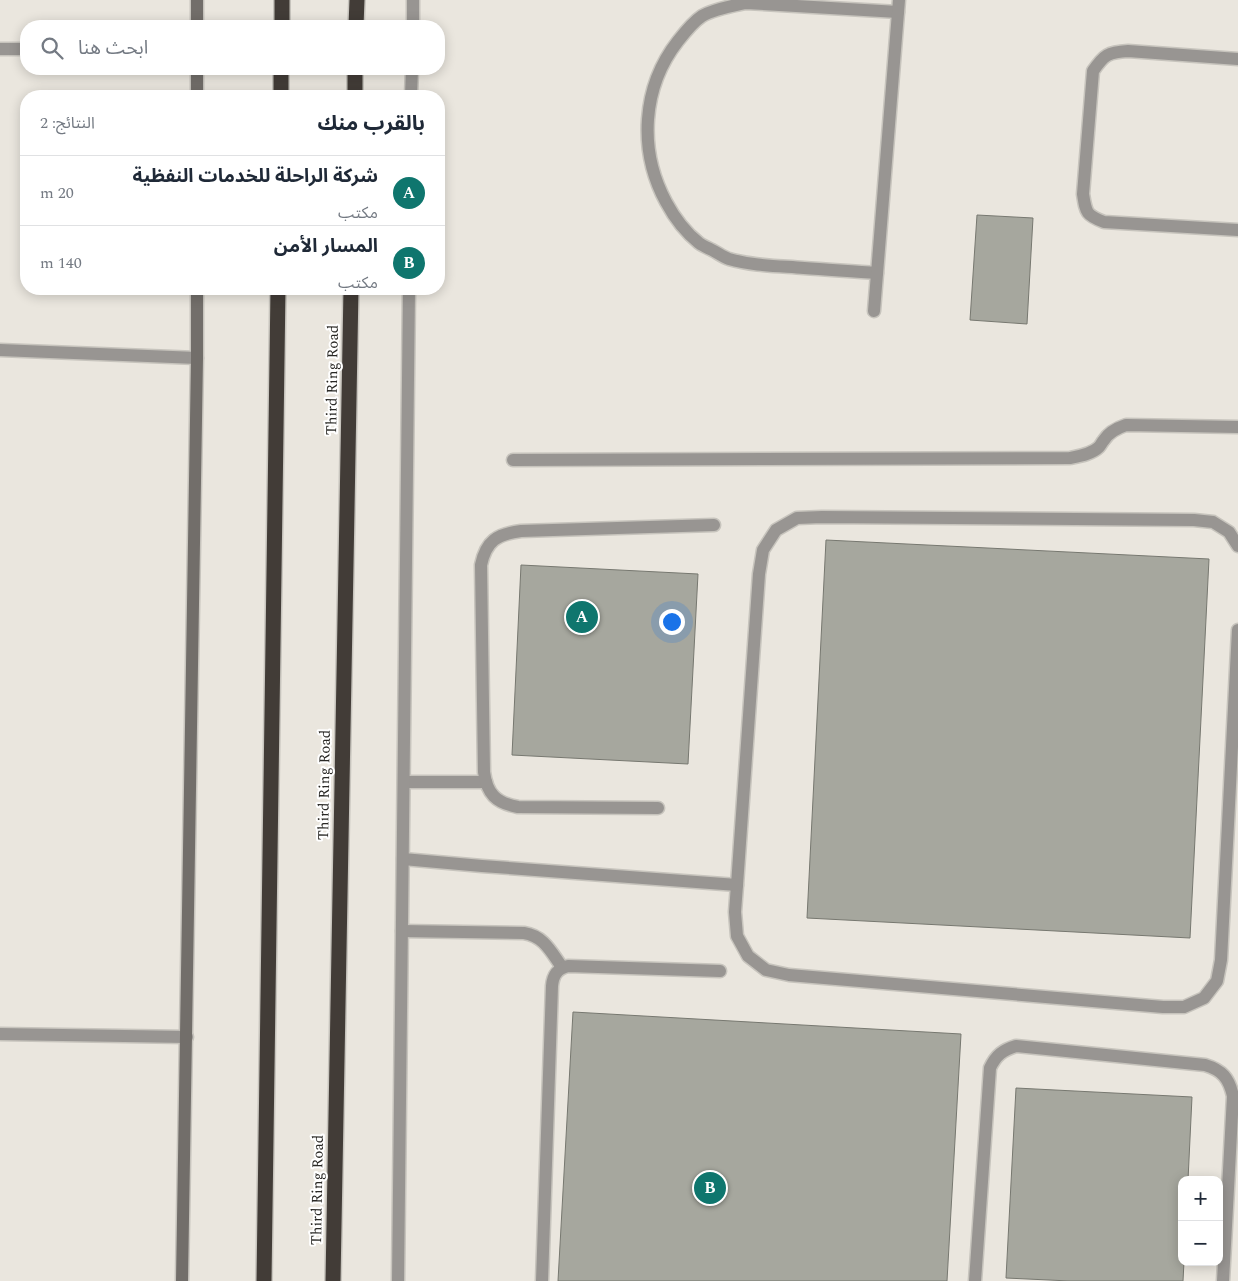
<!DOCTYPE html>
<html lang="ar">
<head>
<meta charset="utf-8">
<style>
	body { margin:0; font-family:Spectral,"Noto Sans Arabic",serif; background:#f2f2f3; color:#1f2937; direction:rtl }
	.controls { position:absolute; right:15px; bottom:15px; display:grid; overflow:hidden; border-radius:10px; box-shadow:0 2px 12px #0003 }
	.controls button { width:45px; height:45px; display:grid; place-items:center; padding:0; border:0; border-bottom:1px solid #e0e1e3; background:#fff; color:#1f2937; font:25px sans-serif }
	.you { position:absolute; left:671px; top:621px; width:18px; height:18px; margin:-12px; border:4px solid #fff; border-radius:50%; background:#1a73e8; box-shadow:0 0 0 8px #1a73e833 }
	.badge { display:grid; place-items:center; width:32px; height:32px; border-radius:50%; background:#0f766e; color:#fff; font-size:16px; font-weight:700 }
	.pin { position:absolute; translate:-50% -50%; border:2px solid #fff; box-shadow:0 1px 5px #0006 }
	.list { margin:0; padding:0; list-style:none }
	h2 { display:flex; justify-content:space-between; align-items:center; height:65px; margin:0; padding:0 20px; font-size:21px }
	h2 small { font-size:16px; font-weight:400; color:#747a83 }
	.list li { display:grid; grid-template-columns:32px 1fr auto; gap:15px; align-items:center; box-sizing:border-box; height:70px; padding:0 20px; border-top:1px solid #e0e1e3 }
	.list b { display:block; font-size:19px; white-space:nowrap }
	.list p { margin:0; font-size:16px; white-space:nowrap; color:#747a83 }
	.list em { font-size:16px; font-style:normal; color:#747a83 }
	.icon { flex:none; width:28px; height:28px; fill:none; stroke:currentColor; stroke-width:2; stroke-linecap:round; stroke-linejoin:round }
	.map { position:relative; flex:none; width:1238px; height:1281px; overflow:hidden; direction:ltr }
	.search { position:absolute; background:#fff; box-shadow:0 2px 12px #0003; left:20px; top:20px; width:425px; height:55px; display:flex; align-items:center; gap:12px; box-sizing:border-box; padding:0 18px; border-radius:20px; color:#747a83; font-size:19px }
	.panel { position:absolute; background:#fff; box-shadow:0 2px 12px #0003; left:20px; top:90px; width:425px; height:205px; border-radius:20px; direction:rtl }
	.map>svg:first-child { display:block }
	.building { fill:#a6a79e; stroke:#777870 }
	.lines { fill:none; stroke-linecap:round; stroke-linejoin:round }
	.lane-casing { stroke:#c7c4bd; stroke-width:15 }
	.street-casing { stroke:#c7c4bd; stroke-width:15 }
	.secondary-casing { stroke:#c7c4bd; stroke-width:15 }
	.highway-casing { stroke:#c7c4bd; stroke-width:18 }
	.lane { stroke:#989592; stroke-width:12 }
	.street { stroke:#989592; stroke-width:12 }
	.secondary { stroke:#726e6a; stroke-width:12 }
	.highway { stroke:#423c37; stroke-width:15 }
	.labels { text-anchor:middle; stroke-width:4; stroke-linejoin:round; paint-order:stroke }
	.street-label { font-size:15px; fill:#292825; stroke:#fff }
</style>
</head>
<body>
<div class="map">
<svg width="1238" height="1281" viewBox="0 0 1238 1281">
	<rect width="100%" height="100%" fill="#eae6de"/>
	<g class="building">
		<path d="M 977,215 L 1033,218 L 1027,324 L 970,320 Z"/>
		<path d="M 826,540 L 1209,559 L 1190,938 L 807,918 Z"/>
		<path d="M 521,565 L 698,574 L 688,764 L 512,755 Z"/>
		<path d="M 573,1012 L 961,1034 L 947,1281 L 558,1281 Z"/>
		<path d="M 1016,1088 L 1192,1097 L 1188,1180 L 1182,1180 L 1182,1262 L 1184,1262 L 1183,1281 L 1070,1281 L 1006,1278 Z"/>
	</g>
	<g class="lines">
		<g class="lane-casing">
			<g id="lane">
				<path d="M 877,273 C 853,271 829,270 804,268 C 779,266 753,266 729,259 C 723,257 718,253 712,250 C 708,248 703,246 699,243 C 685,232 674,217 666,202 C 638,150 642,87 678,41 C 685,32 693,22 702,16 C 714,9 732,6 746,3 L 898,12"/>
				<path d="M 874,311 L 899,0"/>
				<path d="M 513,460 L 1070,458 C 1080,456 1092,454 1099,447 C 1101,445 1102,442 1104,440 C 1109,432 1117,428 1126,425 L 1238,427"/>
				<path d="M 1238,546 L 1229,532 L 1213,522 L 1194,520 L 822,517 L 797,518 L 776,530 L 763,550 L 759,574 L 737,885 L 735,912 L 737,936 L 748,956 L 766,970 L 789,975 L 1163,1007 L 1184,1007 L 1204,998 L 1217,981 L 1221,960 L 1238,630"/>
				<path d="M 404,782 L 486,782"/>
				<path d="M 658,808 L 518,807 C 496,803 487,794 484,772 L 481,565 C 486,541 497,534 521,531 L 714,525"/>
				<path d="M 403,859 L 482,866 L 737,885"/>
				<path d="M 402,931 L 524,933 C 544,936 551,952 562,967"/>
				<path d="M 542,1281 L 552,986 C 553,975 557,969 568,966 L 720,971"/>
				<path d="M 975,1281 L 990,1068 C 996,1055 1003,1050 1016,1046 L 1205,1065 C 1222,1070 1229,1078 1233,1096 L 1223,1281"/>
			</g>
		</g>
		<g class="street-casing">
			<g id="street">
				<path d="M 413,26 L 413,0"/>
				<path d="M 0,49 L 26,49"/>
				<path d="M 1238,59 L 1128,51 C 1108,52 1104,55 1093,71 L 1083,194 C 1086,213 1086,215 1104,222 L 1238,230"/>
				<path d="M 411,96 L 412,69"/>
				<path d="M 0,350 L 197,358"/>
				<path d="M 0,1034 L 187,1037"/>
				<path d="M 398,1281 L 409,289"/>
			</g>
		</g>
		<g class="secondary-casing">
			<g id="secondary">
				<path d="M 197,26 L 197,0"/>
				<path d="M 197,69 L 197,96"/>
				<path d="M 182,1281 L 197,358 L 197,289"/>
			</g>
		</g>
		<g class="highway-casing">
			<g id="highway">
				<path d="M 282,26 L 282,0"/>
				<path d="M 356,26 L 357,0"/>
				<path d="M 281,96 L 281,69"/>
				<path d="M 355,96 L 355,69"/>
				<path d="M 264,1281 L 278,289"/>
				<path d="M 333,1281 L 351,289"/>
			</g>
		</g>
		<use href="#lane" class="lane"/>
		<use href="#street" class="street"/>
		<use href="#secondary" class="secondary"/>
		<use href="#highway" class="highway"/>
	</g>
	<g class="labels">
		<g class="street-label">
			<text transform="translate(332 380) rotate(-89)" y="5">Third Ring Road</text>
			<text transform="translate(324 785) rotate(-89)" y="5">Third Ring Road</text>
			<text transform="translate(317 1190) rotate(-89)" y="5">Third Ring Road</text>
		</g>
	</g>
</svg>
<div class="controls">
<button>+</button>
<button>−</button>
</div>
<div class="you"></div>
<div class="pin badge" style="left:582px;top:617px">A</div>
<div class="pin badge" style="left:710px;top:1188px">B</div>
<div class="search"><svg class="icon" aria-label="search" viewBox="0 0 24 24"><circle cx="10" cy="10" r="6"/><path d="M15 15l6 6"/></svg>ابحث هنا</div>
<section class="panel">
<h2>بالقرب منك<small>النتائج: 2</small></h2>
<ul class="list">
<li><span class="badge">A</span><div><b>شركة الراحلة للخدمات النفظية</b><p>مكتب</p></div><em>20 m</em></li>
<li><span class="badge">B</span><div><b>المسار الأمن</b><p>مكتب</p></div><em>140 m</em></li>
</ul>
</section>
</div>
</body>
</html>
